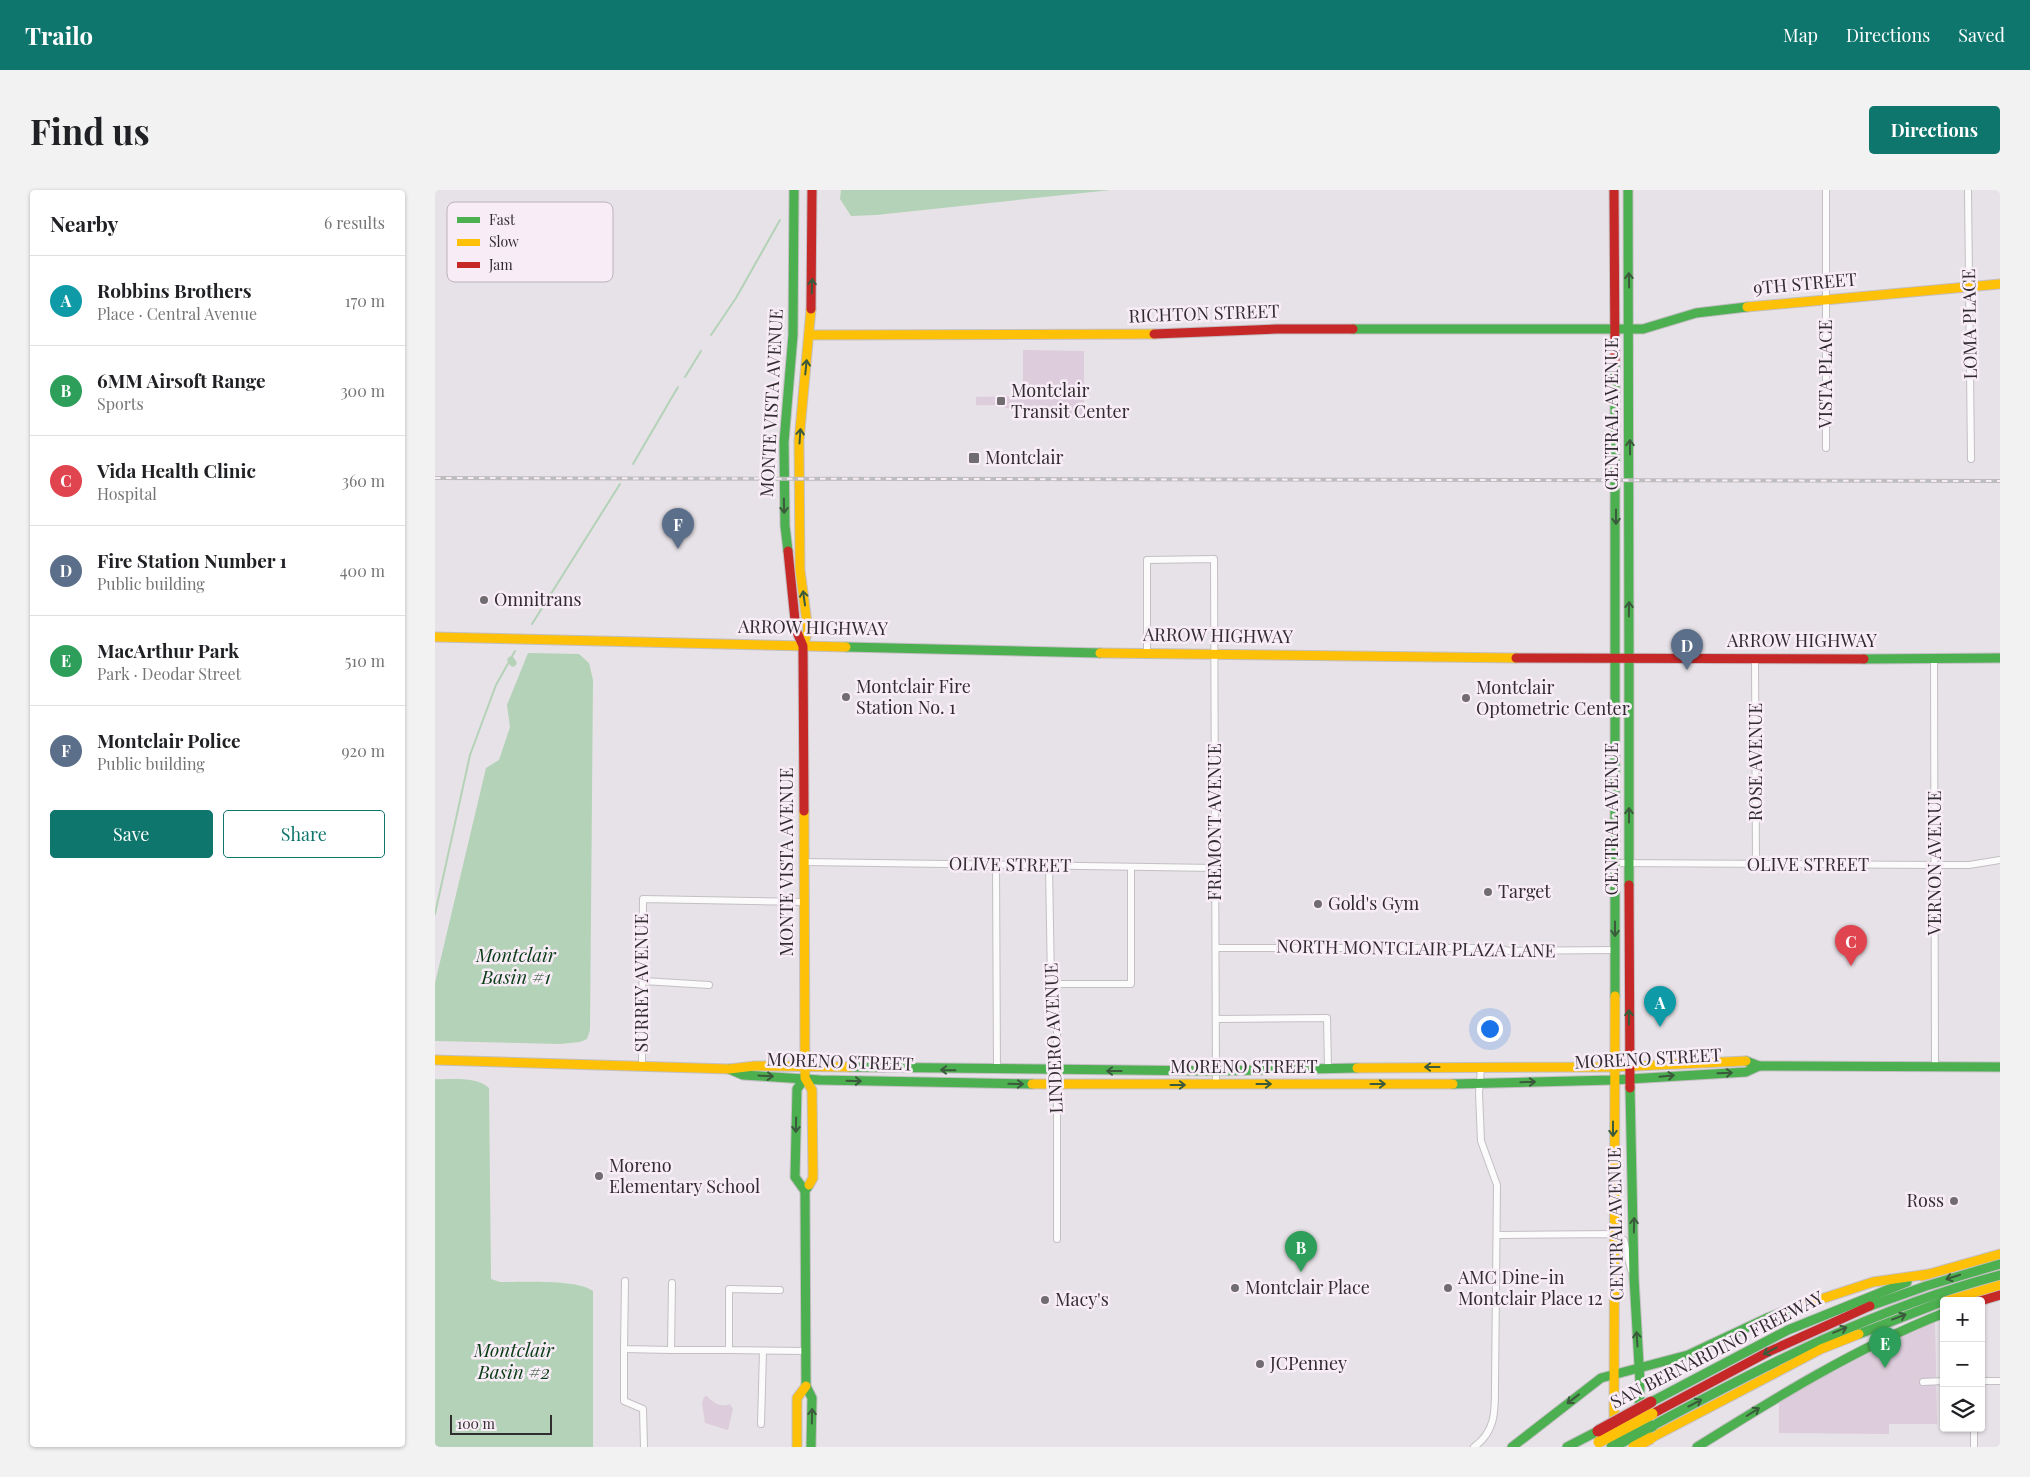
<!DOCTYPE html>
<html lang="en">
<head>
<meta charset="utf-8">
<style>
	body { margin:0; font-family:"Playfair Display",serif; background:#f2f2f2; color:#202124 }
	.controls { position:absolute; right:15px; bottom:15px; display:grid; overflow:hidden; border-radius:5px; box-shadow:0 1px 4px #0004 }
	.controls button { width:45px; height:45px; display:grid; place-items:center; padding:0; border:0; border-bottom:1px solid #e0e0e0; background:#fff; color:#202124; font:25px sans-serif }
	.scale { position:absolute; left:15px; bottom:12px; width:102px; box-sizing:border-box; padding-left:5px; border:2px solid #312c30; border-top:0; font-size:14px; line-height:18px; white-space:nowrap; color:#312c30; -webkit-text-stroke:4px #f8ecf6; paint-order:stroke }
	.you { position:absolute; left:1054px; top:838px; width:18px; height:18px; margin:-12px; border:4px solid #fff; border-radius:50%; background:#1a73e8; box-shadow:0 0 0 8px #1a73e833 }
	.badge { display:grid; place-items:center; width:32px; height:32px; border-radius:50%; background:#0f766e; color:#fff; font-size:16px; font-weight:700 }
	.pin { position:absolute; translate:-50% -41px; filter:drop-shadow(0 1px 2px #0008) }
	.pin::after { content:''; position:absolute; top:26px; width:18px; height:15px; background:inherit; clip-path:polygon(0 0,100% 0,50% 100%) }
	.list { margin:0; padding:0; list-style:none }
	h2 { display:flex; justify-content:space-between; align-items:center; height:65px; margin:0; padding:0 20px; font-size:21px }
	h2 small { font-size:16px; font-weight:400; color:#757577 }
	.list li { display:grid; grid-template-columns:32px 1fr auto; gap:15px; align-items:center; box-sizing:border-box; height:90px; padding:0 20px; border-top:1px solid #e0e0e0 }
	.list b { display:block; font-size:19px; white-space:nowrap }
	.list p { margin:0; font-size:16px; white-space:nowrap; color:#757577 }
	.list em { font-size:16px; font-style:normal; color:#757577 }
	.actions { display:flex; gap:10px; padding:15px 20px }
	.actions a { flex:1; padding:11px 0; border:1px solid #0f766e; border-radius:5px; text-align:center; font-size:18px; color:#0f766e }
	.actions .main { background:#0f766e; color:#fff }
	.icon { flex:none; width:28px; height:28px; fill:none; stroke:currentColor; stroke-width:2; stroke-linecap:round; stroke-linejoin:round }
	.map { position:relative; flex:none; width:1565px; height:1257px; overflow:hidden; border-radius:5px }
	header { display:flex; align-items:center; gap:30px; box-sizing:border-box; height:70px; padding:0 25px; background:#0f766e; color:#fff }
	header strong { font-size:24px }
	nav { display:flex; gap:28px; margin-inline-start:auto; font-size:18px }
	.intro { display:flex; align-items:center; justify-content:space-between; box-sizing:border-box; height:120px; padding:0 30px }
	h1 { margin:0; font-size:35px }
	.button { padding:12px 22px; border-radius:5px; background:#0f766e; color:#fff; font-size:18px; font-weight:700 }
	main { display:flex; gap:30px; padding:0 30px }
	aside { flex:1; background:#fff; border-radius:5px; box-shadow:0 1px 4px #0004 }
	.map>svg:first-child { display:block }
	.green { fill:#ddccdb }
	.water { fill:#b4d2b7 }
	.lines { fill:none; stroke-linecap:round; stroke-linejoin:round }
	.stream { stroke:#b4d2b7; stroke-width:2 }
	.canal { stroke:#b4d2b7; stroke-width:7 }
	.street-casing { stroke:#c3bfc3; stroke-width:8 }
	.fast-casing { stroke:#c3bfc3; stroke-width:11 }
	.slow-casing { stroke:#c3bfc3; stroke-width:11 }
	.jam-casing { stroke:#c3bfc3; stroke-width:11 }
	.street { stroke:#fbfbfb; stroke-width:6 }
	.fast { stroke:#4caf50; stroke-width:9 }
	.slow { stroke:#ffc107; stroke-width:9 }
	.jam { stroke:#c62828; stroke-width:9 }
	.rail-casing { stroke:#bebdbe; stroke-width:4 }
	.rail { stroke:#f8ecf6; stroke-width:2; stroke-dasharray:5.5; stroke-linecap:butt }
	.fast-bridge-casing { stroke:#c3bfc3; stroke-width:13; stroke-linecap:butt }
	.slow-bridge-casing { stroke:#c3bfc3; stroke-width:13; stroke-linecap:butt }
	.jam-bridge-casing { stroke:#c3bfc3; stroke-width:13; stroke-linecap:butt }
	.fast-bridge { stroke:#4caf50; stroke-width:11 }
	.slow-bridge { stroke:#ffc107; stroke-width:11 }
	.jam-bridge { stroke:#c62828; stroke-width:11 }
	.oneway { stroke:#3a5a3b }
	.poi-dot { fill:#716c70; stroke:#f8ecf6; stroke-width:2 }
	.labels { text-anchor:middle; stroke-width:5; stroke-linejoin:round; paint-order:stroke }
	.street-label { font-size:18px; fill:#312c30; stroke:#f8ecf6 }
	.poi-label { font-size:18px; fill:#312c30; stroke:#f8ecf6; text-anchor:start }
	.water-label { font-size:19px; font-style:italic; fill:#0a3c17; stroke:#f8ecf6 }
	.key { fill:#f8ecf6; stroke:#bcb2bb; stroke-width:1 }
	.key-label { font-size:14px; fill:#312c30 }
</style>
</head>
<body>
<header>
<strong>Trailo</strong>
<nav><a>Map</a><a>Directions</a><a>Saved</a></nav>
</header>
<div class="intro"><h1>Find us</h1><a class="button">Directions</a></div>
<main>
<aside>
<h2>Nearby<small>6 results</small></h2>
<ul class="list">
<li><span class="badge" style="background:#0f9aa8">A</span><div><b>Robbins Brothers</b><p>Place · Central Avenue</p></div><em>170 m</em></li>
<li><span class="badge" style="background:#2e9e5b">B</span><div><b>6MM Airsoft Range</b><p>Sports</p></div><em>300 m</em></li>
<li><span class="badge" style="background:#e0444e">C</span><div><b>Vida Health Clinic</b><p>Hospital</p></div><em>360 m</em></li>
<li><span class="badge" style="background:#5c6f8a">D</span><div><b>Fire Station Number 1</b><p>Public building</p></div><em>400 m</em></li>
<li><span class="badge" style="background:#2e9e5b">E</span><div><b>MacArthur Park</b><p>Park · Deodar Street</p></div><em>510 m</em></li>
<li><span class="badge" style="background:#5c6f8a">F</span><div><b>Montclair Police</b><p>Public building</p></div><em>920 m</em></li>
</ul>
<div class="actions"><a class="main">Save</a><a>Share</a></div>
</aside>
<div class="map">
<svg width="1565" height="1257" viewBox="0 0 1565 1257">
	<rect width="100%" height="100%" fill="#e7e2e7"/>
	<g class="green">
		<path d="M 588,160 L 649,161 L 649,225 L 592,225 L 586,219 L 570,218 L 568,215 L 541,215 L 541,207 L 588,206 Z"/>
		<path d="M 1500,1130 L 1502,1234 L 1454,1234 L 1454,1244 L 1344,1243 L 1344,1211 L 1418,1167 Z"/>
		<path d="M 272,1206 C 278,1213 286,1218 295,1214 L 298,1219 L 293,1240 L 270,1233 L 267,1213 L 269,1207 Z"/>
	</g>
	<g class="water">
		<path d="M 406,0 L 676,0 L 441,25 L 416,26 L 405,9 Z"/>
		<path d="M 93,463 L 144,464 L 154,473 L 158,490 L 155,840 L 152,849 L 145,852 L 125,854 L 0,851 L 0,793 L 51,578 L 64,570 L 75,537 L 72,515 Z"/>
		<path d="M 0,889 C 17,890 41,886 54,898 L 56,1089 L 65,1092 C 86,1092 143,1089 158,1101 L 158,1257 L 0,1257 Z"/>
	</g>
	<g class="lines">
		<g class="stream">
			<path d="M 276,145 L 301,108 L 345,30"/>
			<path d="M 250,187 L 266,161"/>
			<path d="M 198,274 L 243,197"/>
			<path d="M 97,434 L 185,294"/>
			<path d="M 0,724 L 35,565 L 61,495 L 80,461"/>
		</g>
		<path class="canal" d="M 76,470 L 78,473"/>
		<g class="street-casing">
			<g id="street">
				<path d="M 1533,0 L 1536,269"/>
				<path d="M 1391,258 L 1391,0"/>
				<path d="M 712,463 L 712,370 L 779,369 L 781,895"/>
				<path d="M 1320,469 L 1321,675"/>
				<path d="M 1499,469 L 1500,877"/>
				<path d="M 369,672 L 781,678"/>
				<path d="M 1181,673 L 1500,675 L 1534,675 L 1565,670"/>
				<path d="M 561,674 L 562,880"/>
				<path d="M 614,676 L 616,794 L 622,831 L 622,1049"/>
				<path d="M 781,758 L 1061,758 L 1074,761 L 1180,760"/>
				<path d="M 208,791 L 274,795"/>
				<path d="M 616,794 L 696,794 L 696,678"/>
				<path d="M 781,829 L 892,828 L 893,879"/>
				<path d="M 207,876 L 208,709 L 370,712"/>
				<path d="M 1063,1045 L 1179,1044 L 1189,1050 L 1196,1080"/>
				<path d="M 190,1091 L 189,1159 L 236,1160"/>
				<path d="M 237,1093 L 236,1160 L 294,1160"/>
				<path d="M 345,1100 L 294,1099 L 294,1160 L 370,1161"/>
				<path d="M 189,1159 L 189,1211 L 208,1219 L 209,1257"/>
				<path d="M 1546,1191 L 1565,1191"/>
				<path d="M 1488,1192 L 1509,1191"/>
				<path d="M 326,1234 L 328,1161"/>
				<path d="M 1539,1238 L 1539,1257"/>
				<path d="M 1039,1257 C 1061,1241 1060,1221 1060,1196 L 1062,995 L 1046,951 L 1044,903 L 1046,878"/>
			</g>
		</g>
		<g class="fast-casing">
			<g id="fast">
				<path d="M 1193,0 L 1194,468"/>
				<path d="M 918,139 L 1208,139 L 1261,123 L 1312,117"/>
				<path d="M 353,361 L 350,336 L 349,252 L 358,145 L 359,0"/>
				<path d="M 411,457 L 665,463"/>
				<path d="M 1180,468 L 1180,173"/>
				<path d="M 1194,468 L 1194,695"/>
				<path d="M 1429,469 L 1565,468"/>
				<path d="M 1180,806 L 1180,468"/>
				<path d="M 1311,871 L 1324,876 L 1565,877"/>
				<path d="M 415,877 L 780,881 L 922,878"/>
				<path d="M 294,879 L 308,885 L 385,890 L 597,894"/>
				<path d="M 370,888 L 362,899 L 360,987 L 370,1001"/>
				<path d="M 1018,894 L 1178,890 L 1311,882 L 1324,876"/>
				<path d="M 1195,898 L 1199,1088 L 1205,1192 L 1204,1224"/>
				<path d="M 374,995 L 370,1001 L 371,1196 L 377,1208 L 376,1257"/>
				<path d="M 1435,1116 L 1491,1096 L 1565,1074"/>
				<path d="M 1424,1144 L 1509,1111"/>
				<path d="M 1216,1212 L 1353,1140 L 1472,1092"/>
				<path d="M 1217,1236 C 1331,1175 1440,1118 1565,1085"/>
				<path d="M 1077,1257 L 1166,1188 L 1253,1165 L 1332,1128 L 1359,1118"/>
				<path d="M 1132,1257 L 1163,1241"/>
				<path d="M 1262,1257 C 1342,1207 1421,1158 1509,1123"/>
			</g>
		</g>
		<g class="slow-casing">
			<g id="slow">
				<path d="M 1312,117 L 1565,94"/>
				<path d="M 375,145 L 719,144"/>
				<path d="M 0,447 L 411,457"/>
				<path d="M 368,456 L 373,440 L 365,380 L 364,251 L 376,119"/>
				<path d="M 665,463 L 1081,468"/>
				<path d="M 369,621 L 370,888 L 377,900 L 378,988 L 374,995"/>
				<path d="M 0,870 L 294,879 L 320,876 L 415,877"/>
				<path d="M 922,878 L 1179,877 L 1311,871"/>
				<path d="M 597,894 L 1018,894"/>
				<path d="M 1487,1086 L 1565,1064"/>
				<path d="M 1511,1111 L 1565,1095"/>
				<path d="M 1359,1118 L 1438,1092 L 1494,1084"/>
				<path d="M 1179,1239 L 1180,806"/>
				<path d="M 1216,1248 L 1386,1159 L 1424,1144"/>
				<path d="M 362,1257 L 362,1208 L 371,1196"/>
			</g>
		</g>
		<g class="jam-casing">
			<g id="jam">
				<path d="M 1179,0 L 1180,173"/>
				<path d="M 376,119 L 377,0"/>
				<path d="M 719,144 L 842,139 L 918,139"/>
				<path d="M 353,361 L 361,440 L 368,456 L 369,621"/>
				<path d="M 1081,468 L 1429,469"/>
				<path d="M 1194,695 L 1195,898"/>
				<path d="M 1545,1111 L 1565,1105"/>
				<path d="M 1217,1224 L 1333,1162 L 1435,1116"/>
			</g>
		</g>
		<use href="#street" class="street"/>
		<use href="#fast" class="fast"/>
		<use href="#slow" class="slow"/>
		<use href="#jam" class="jam"/>
		<g class="rail-casing">
			<path id="rail" d="M 0,288 L 1565,291"/>
		</g>
		<use href="#rail" class="rail"/>
		<g class="fast-bridge-casing">
			<path id="fast-bridge" d="M 1177,1257 L 1217,1236"/>
		</g>
		<g class="slow-bridge-casing">
			<g id="slow-bridge">
				<path d="M 1164,1252 L 1217,1224"/>
				<path d="M 1199,1257 L 1216,1248"/>
			</g>
		</g>
		<g class="jam-bridge-casing">
			<path id="jam-bridge" d="M 1163,1241 L 1216,1212"/>
		</g>
		<use href="#fast-bridge" class="fast-bridge"/>
		<use href="#slow-bridge" class="slow-bridge"/>
		<use href="#jam-bridge" class="jam-bridge"/>
	</g>
	<defs><path id="oneway-shaft" d="M-6 0H5M1.5-3L5.5 0L1.5 3" fill="none" stroke-width="1.6" stroke-linecap="round" stroke-linejoin="round" transform="scale(1.25)"/></defs>
	<g class="oneway">
		<use href="#oneway-shaft" transform="translate(1194 90) rotate(-91)"/>
		<use href="#oneway-shaft" transform="translate(377 96) rotate(-88)"/>
		<use href="#oneway-shaft" transform="translate(371 177) rotate(-84)"/>
		<use href="#oneway-shaft" transform="translate(365 246) rotate(-86)"/>
		<use href="#oneway-shaft" transform="translate(1195 257) rotate(-90)"/>
		<use href="#oneway-shaft" transform="translate(349 316) rotate(89)"/>
		<use href="#oneway-shaft" transform="translate(1181 327) rotate(90)"/>
		<use href="#oneway-shaft" transform="translate(369 408) rotate(-98)"/>
		<use href="#oneway-shaft" transform="translate(1194 419) rotate(-89)"/>
		<use href="#oneway-shaft" transform="translate(1194 625) rotate(-90)"/>
		<use href="#oneway-shaft" transform="translate(1180 739) rotate(90)"/>
		<use href="#oneway-shaft" transform="translate(1194 827) rotate(-90)"/>
		<use href="#oneway-shaft" transform="translate(997 877) rotate(-180)"/>
		<use href="#oneway-shaft" transform="translate(513 880) rotate(-179)"/>
		<use href="#oneway-shaft" transform="translate(679 881) rotate(-180)"/>
		<use href="#oneway-shaft" transform="translate(1290 883) rotate(-2)"/>
		<use href="#oneway-shaft" transform="translate(331 886) rotate(3)"/>
		<use href="#oneway-shaft" transform="translate(1232 886) rotate(-6)"/>
		<use href="#oneway-shaft" transform="translate(419 891) rotate(2)"/>
		<use href="#oneway-shaft" transform="translate(1093 892) rotate(-1)"/>
		<use href="#oneway-shaft" transform="translate(581 894) rotate(1)"/>
		<use href="#oneway-shaft" transform="translate(829 894)"/>
		<use href="#oneway-shaft" transform="translate(943 894)"/>
		<use href="#oneway-shaft" transform="translate(743 895)"/>
		<use href="#oneway-shaft" transform="translate(361 935) rotate(91)"/>
		<use href="#oneway-shaft" transform="translate(1178 939) rotate(90)"/>
		<use href="#oneway-shaft" transform="translate(1199 1035) rotate(-89)"/>
		<use href="#oneway-shaft" transform="translate(1518 1087) rotate(162)"/>
		<use href="#oneway-shaft" transform="translate(1464 1127) rotate(-21)"/>
		<use href="#oneway-shaft" transform="translate(1405 1140) rotate(-22)"/>
		<use href="#oneway-shaft" transform="translate(1202 1149) rotate(-94)"/>
		<use href="#oneway-shaft" transform="translate(1335 1161) rotate(153)"/>
		<use href="#oneway-shaft" transform="translate(1138 1209) rotate(142)"/>
		<use href="#oneway-shaft" transform="translate(1260 1213) rotate(-28)"/>
		<use href="#oneway-shaft" transform="translate(1318 1222) rotate(-32)"/>
		<use href="#oneway-shaft" transform="translate(377 1226) rotate(-89)"/>
	</g>
	<g class="poi-dot">
		<rect x="561" y="206" width="10" height="10" rx="2.5"/>
		<rect x="533" y="262" width="12" height="12" rx="2.5"/>
		<circle cx="49" cy="410" r="5"/>
		<circle cx="411" cy="507" r="5"/>
		<circle cx="1031" cy="508" r="5"/>
		<circle cx="1053" cy="702" r="5"/>
		<circle cx="883" cy="714" r="5"/>
		<circle cx="164" cy="986" r="5"/>
		<circle cx="1519" cy="1011" r="5"/>
		<circle cx="800" cy="1098" r="5"/>
		<circle cx="1013" cy="1098" r="5"/>
		<circle cx="610" cy="1110" r="5"/>
		<circle cx="825" cy="1174" r="5"/>
	</g>
	<g class="labels">
		<g class="street-label">
			<text transform="translate(1370 94) rotate(-5)" y="6">9TH STREET</text>
			<text transform="translate(769 124) rotate(-2)" y="6">RICHTON STREET</text>
			<text transform="translate(1535 134) rotate(-91)" y="6">LOMA PLACE</text>
			<text transform="translate(1391 184) rotate(-90)" y="6">VISTA PLACE</text>
			<text transform="translate(337 213) rotate(-87)" y="6">MONTE VISTA AVENUE</text>
			<text transform="translate(1177 224) rotate(-90)" y="6">CENTRAL AVENUE</text>
			<text transform="translate(378 438) rotate(1)" y="6">ARROW HIGHWAY</text>
			<text transform="translate(783 446) rotate(1)" y="6">ARROW HIGHWAY</text>
			<text x="1367" y="457">ARROW HIGHWAY</text>
			<text transform="translate(1321 572) rotate(-90)" y="6">ROSE AVENUE</text>
			<text transform="translate(1177 629) rotate(-90)" y="6">CENTRAL AVENUE</text>
			<text transform="translate(780 632) rotate(-90)" y="6">FREMONT AVENUE</text>
			<text transform="translate(352 672) rotate(-90)" y="6">MONTE VISTA AVENUE</text>
			<text transform="translate(1500 673) rotate(-90)" y="6">VERNON AVENUE</text>
			<text transform="translate(575 675) rotate(1)" y="6">OLIVE STREET</text>
			<text x="1373" y="681">OLIVE STREET</text>
			<text transform="translate(981 759) rotate(1)" y="6">NORTH MONTCLAIR PLAZA LANE</text>
			<text transform="translate(207 793) rotate(-90)" y="6">SURREY AVENUE</text>
			<text transform="translate(619 848) rotate(-92)" y="6">LINDERO AVENUE</text>
			<text transform="translate(1213 869) rotate(-3)" y="6">MORENO STREET</text>
			<text transform="translate(405 872) rotate(2)" y="6">MORENO STREET</text>
			<text x="809" y="883">MORENO STREET</text>
			<text transform="translate(1181 1034) rotate(-91)" y="6">CENTRAL AVENUE</text>
			<text transform="translate(1282 1160) rotate(-27)" y="6">SAN BERNARDINO FREEWAY</text>
		</g>
		<g class="poi-label">
			<text x="576" y="207">Montclair<tspan x="576" dy="21">Transit Center</tspan></text>
			<text x="550" y="274">Montclair</text>
			<text x="59" y="416">Omnitrans</text>
			<text x="421" y="503">Montclair Fire<tspan x="421" dy="21">Station No. 1</tspan></text>
			<text x="1041" y="504">Montclair<tspan x="1041" dy="21">Optometric Center</tspan></text>
			<text x="1063" y="708">Target</text>
			<text x="893" y="720">Gold's Gym</text>
			<text x="174" y="982">Moreno<tspan x="174" dy="21">Elementary School</tspan></text>
			<text x="1509" y="1017" text-anchor="end">Ross</text>
			<text x="1023" y="1094">AMC Dine-in<tspan x="1023" dy="21">Montclair Place 12</tspan></text>
			<text x="810" y="1104">Montclair Place</text>
			<text x="620" y="1116">Macy's</text>
			<text x="835" y="1180">JCPenney</text>
		</g>
		<g class="water-label">
			<text x="81" y="772">Montclair<tspan x="81" dy="22">Basin #1</tspan></text>
			<text x="79" y="1167">Montclair<tspan x="79" dy="22">Basin #2</tspan></text>
		</g>
	</g>
	<rect x="12" y="12" width="166" height="80" rx="8" class="key"/>
	<rect x="22" y="27" width="23" height="6" fill="#4caf50"/>
	<rect x="22" y="49" width="23" height="7" fill="#ffc107"/>
	<rect x="22" y="72" width="23" height="6" fill="#c62828"/>
	<g class="key-label">
		<text x="54" y="35">Fast</text>
		<text x="54" y="57">Slow</text>
		<text x="54" y="80">Jam</text>
	</g>
</svg>
<div class="controls">
<button>+</button>
<button>−</button>
<button><svg class="icon" aria-label="layers" viewBox="0 0 24 24"><path d="M12 4l9 5-9 5-9-5zM3 14l9 5 9-5"/></svg></button>
</div>
<div class="scale">100 m</div>
<div class="you"></div>
<div class="pin badge" style="left:1225px;top:837px;background:#0f9aa8">A</div>
<div class="pin badge" style="left:866px;top:1082px;background:#2e9e5b">B</div>
<div class="pin badge" style="left:1416px;top:776px;background:#e0444e">C</div>
<div class="pin badge" style="left:1252px;top:480px;background:#5c6f8a">D</div>
<div class="pin badge" style="left:1450px;top:1178px;background:#2e9e5b">E</div>
<div class="pin badge" style="left:243px;top:359px;background:#5c6f8a">F</div>
</div>
</main>
</body>
</html>
